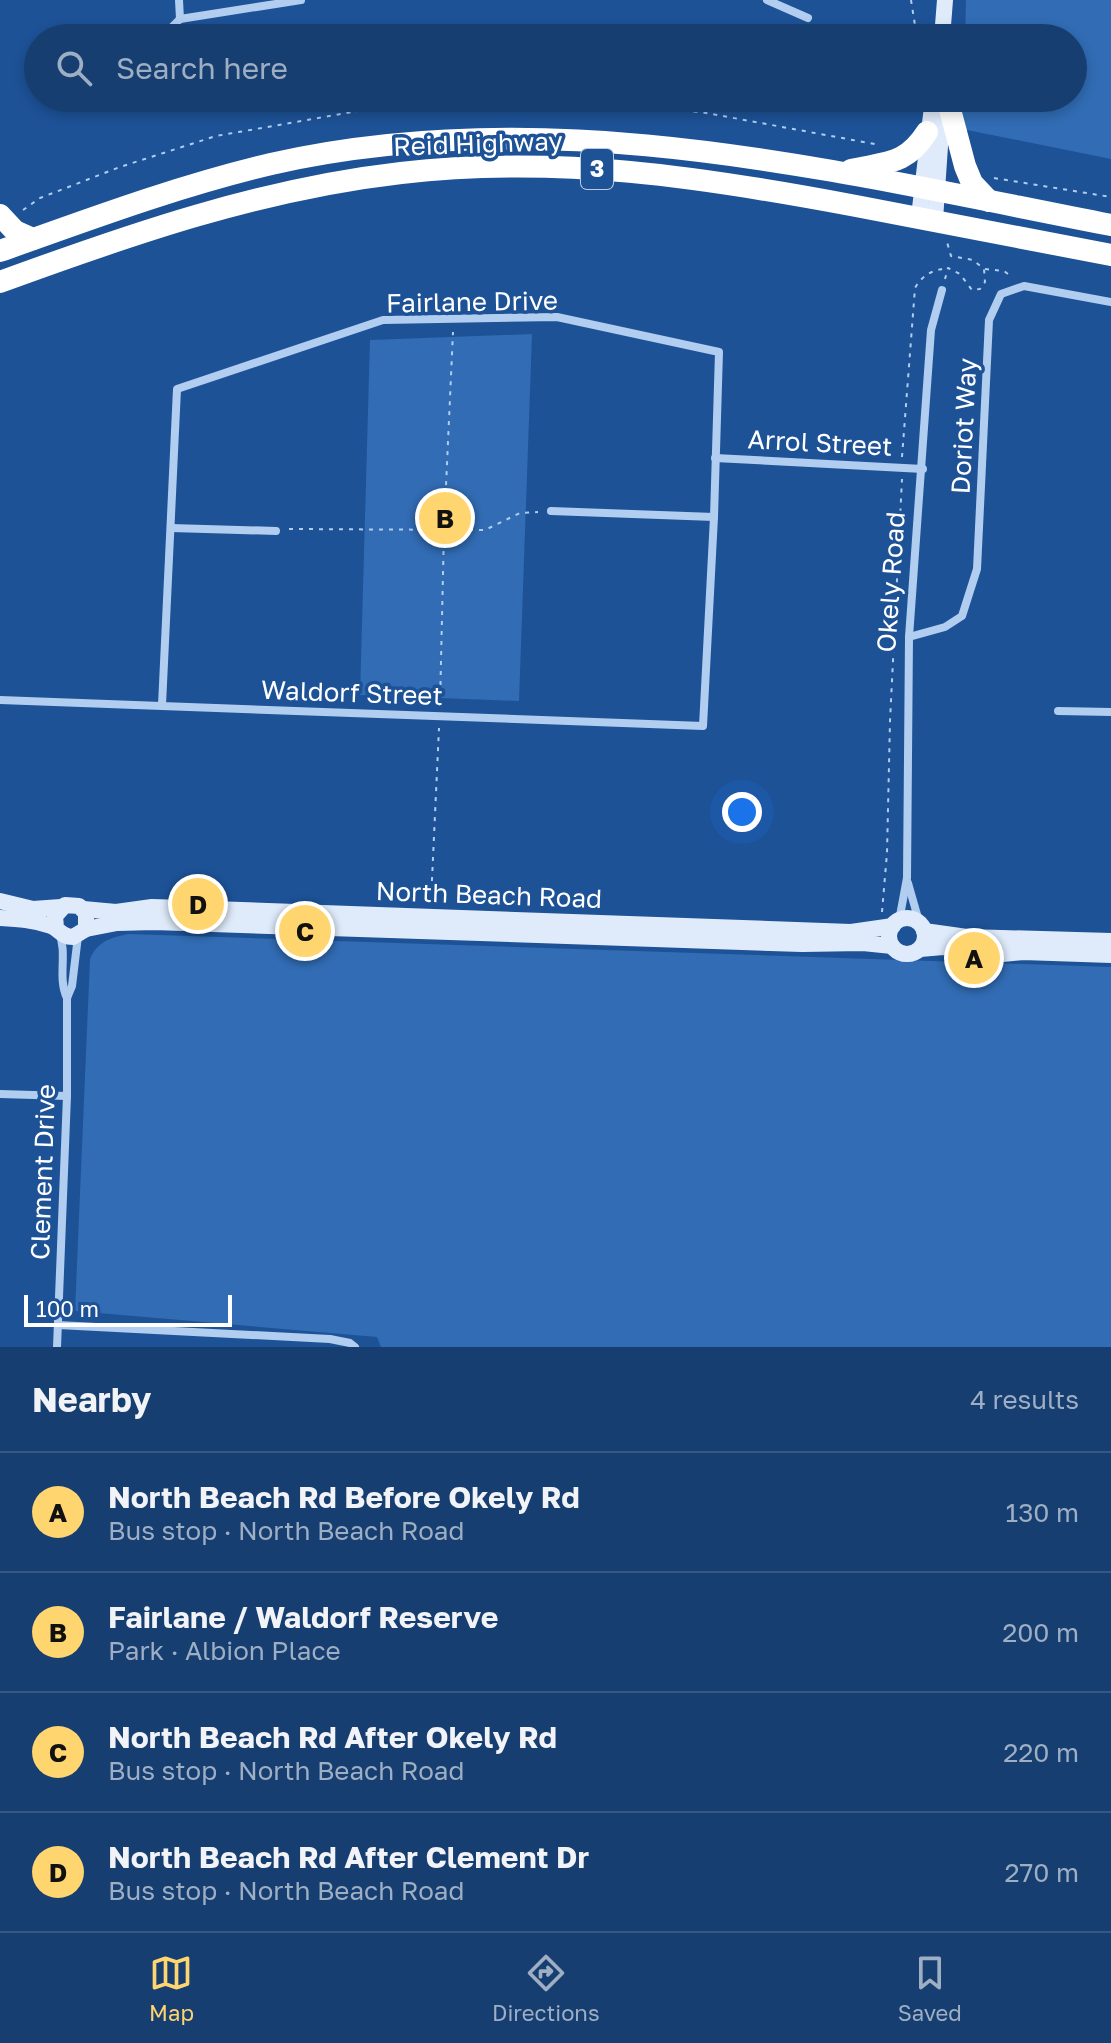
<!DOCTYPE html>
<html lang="en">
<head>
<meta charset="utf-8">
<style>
	body { margin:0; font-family:"Golos Text",sans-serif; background:#1f4576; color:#f1f3f6 }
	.scale { position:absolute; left:24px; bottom:20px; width:208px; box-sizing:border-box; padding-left:8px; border:4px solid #fff; border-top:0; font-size:22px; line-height:28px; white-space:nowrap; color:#fff; -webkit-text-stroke:6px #1d5297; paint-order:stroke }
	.you { position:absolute; left:742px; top:812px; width:28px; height:28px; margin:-20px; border:6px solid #fff; border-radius:50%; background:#1a73e8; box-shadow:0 0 0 12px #1a73e833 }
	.badge { display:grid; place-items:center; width:52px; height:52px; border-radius:50%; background:#ffd570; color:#111; font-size:26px; font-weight:700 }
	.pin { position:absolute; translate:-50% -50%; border:4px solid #fff; box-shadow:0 2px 8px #0006 }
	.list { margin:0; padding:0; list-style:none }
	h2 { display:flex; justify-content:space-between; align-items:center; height:104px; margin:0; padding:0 32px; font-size:34px }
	h2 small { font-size:26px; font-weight:400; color:#9eaec3 }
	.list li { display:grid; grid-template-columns:52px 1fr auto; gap:24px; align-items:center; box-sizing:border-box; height:120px; padding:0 32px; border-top:2px solid #355784 }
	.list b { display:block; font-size:30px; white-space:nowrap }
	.list p { margin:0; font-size:26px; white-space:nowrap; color:#9eaec3 }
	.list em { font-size:26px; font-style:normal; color:#9eaec3 }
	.icon { flex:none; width:44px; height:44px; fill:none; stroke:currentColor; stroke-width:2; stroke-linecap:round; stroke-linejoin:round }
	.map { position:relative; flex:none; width:1111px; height:1347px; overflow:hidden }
	.search { position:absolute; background:#163e71; box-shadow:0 4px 12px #0003; left:24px; right:24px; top:24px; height:88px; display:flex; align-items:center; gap:20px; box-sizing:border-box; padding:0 28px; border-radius:44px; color:#9eaec3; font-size:30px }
	.sheet { height:584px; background:#163e71 }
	nav { display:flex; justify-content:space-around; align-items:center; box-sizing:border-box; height:112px; border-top:2px solid #355784; background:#163e71; font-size:22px; color:#9eaec3 }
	nav a { display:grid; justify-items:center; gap:4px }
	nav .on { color:#ffd570 }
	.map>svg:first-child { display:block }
	.green { fill:#316cb4 }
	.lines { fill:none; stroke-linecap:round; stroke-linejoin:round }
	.path { stroke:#b1cdef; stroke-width:2; stroke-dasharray:4 6; stroke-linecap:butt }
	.street { stroke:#b1cdef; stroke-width:8 }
	.secondary { stroke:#dfebfb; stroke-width:16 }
	.highway { stroke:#fff; stroke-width:22 }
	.labels { text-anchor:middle; stroke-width:7; stroke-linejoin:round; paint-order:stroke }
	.shield { fill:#1d5297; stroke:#bbcbe0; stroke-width:2 }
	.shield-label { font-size:24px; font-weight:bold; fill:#fff }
	.street-label { font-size:26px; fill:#fff; stroke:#1d5297 }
</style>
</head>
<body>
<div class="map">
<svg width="1111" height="1347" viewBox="0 0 1111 1347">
	<rect width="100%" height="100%" fill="#1d5297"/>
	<g class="green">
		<path d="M 966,0 L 1111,0 L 1111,159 L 962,129 L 963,98 L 1073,98 L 1073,38 L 965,38 Z"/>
		<path d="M 532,334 L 519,701 L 360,695 L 370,340 Z"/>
		<path d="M 128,934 L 1111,967 L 1111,1347 L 381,1347 L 377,1337 L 75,1311 L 90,959 C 98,941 110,938 128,934 Z"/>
	</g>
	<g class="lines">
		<g class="path">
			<path d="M 911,0 L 917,38"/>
			<path d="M 514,98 L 701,112 L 880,145"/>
			<path d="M 994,178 L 1111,197"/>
			<path d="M 23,210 L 40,198 L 120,167 L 216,136 L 432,98"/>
			<path d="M 985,269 L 1004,271 L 1012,277"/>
			<path d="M 945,279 L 948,268 L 960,274 L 972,290 L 980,289 L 985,282 L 984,269 L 973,260 L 951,256 L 947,242"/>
			<path d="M 902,457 L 915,288 C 923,274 933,270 948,268"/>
			<path d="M 289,529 L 485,530 L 520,513 L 538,512"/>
			<path d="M 440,705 L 444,530 L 453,332"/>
			<path d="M 431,901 L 439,728"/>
			<path d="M 882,912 L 887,853 L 890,721 L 902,479"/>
		</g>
		<g class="street">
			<path d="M 179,0 L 180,19"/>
			<path d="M 767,0 L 808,18"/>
			<path d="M 161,38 L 180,19 L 301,0"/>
			<path d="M 715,458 L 923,469"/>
			<path d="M 551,511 L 714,517"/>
			<path d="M 171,528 L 276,531"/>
			<path d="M 909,637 L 945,627 L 962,616 L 977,569 L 989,320 L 1001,294 L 1024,286 L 1111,302"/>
			<path d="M 0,700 L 703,726 L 714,517 L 719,352 L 557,317 L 383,320 L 177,389 L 162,705"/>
			<path d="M 1058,711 L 1111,712"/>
			<path d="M 908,883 L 920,925"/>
			<path d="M 899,921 L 907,878 L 909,637 L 931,330 L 942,290"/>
			<path d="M 59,933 C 68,954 57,977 67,998"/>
			<path d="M 0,1094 L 67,1096"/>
			<path d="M 58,1325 L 330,1339 L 350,1343 L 355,1347"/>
			<path d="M 57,1347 L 67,1096 L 67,998 L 72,986 L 78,936"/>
		</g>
		<g class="secondary">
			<path d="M 942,38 L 945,0"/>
			<path d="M 919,217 L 933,98"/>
			<path d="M 935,220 L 943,102"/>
			<path d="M 0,901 L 33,909 L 61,907"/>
			<path d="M 83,909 L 116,912 L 152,907 L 184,908 L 851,932 L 893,926"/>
			<path d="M 0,918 C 18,919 34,920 51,926 C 60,930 62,937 73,937 L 86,929 L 86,913 L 79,906 L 65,905 L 55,916 L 56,928"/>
			<circle cx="907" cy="936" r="18"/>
			<path d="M 86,929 L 117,923 L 154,922 L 802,944 L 863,943 L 892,946"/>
			<path d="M 924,931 L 967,937 L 1111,941"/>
			<path d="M 920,949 L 943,947 L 983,956 L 1023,952 L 1111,955"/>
		</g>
		<g class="highway">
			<path d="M 947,98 L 965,166 L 972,183 L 989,201"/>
			<path d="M 851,170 C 887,162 906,165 927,132"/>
			<path d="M 0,215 L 15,231 L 33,239"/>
			<path d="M 0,251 C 90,219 178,186 271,164 C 555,100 833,171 1111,225"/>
			<path d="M 0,282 C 131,234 261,189 401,173 C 559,155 702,177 856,206 C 941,222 1026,239 1111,255"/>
		</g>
	</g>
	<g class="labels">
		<rect class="shield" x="581" y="149" width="32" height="40" rx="6"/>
		<g class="shield-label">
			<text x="597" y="177">3</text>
		</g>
		<g class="street-label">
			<text transform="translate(478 144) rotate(-2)" y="9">Reid Highway</text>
			<text transform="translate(472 302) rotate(-1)" y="9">Fairlane Drive</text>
			<text transform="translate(964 426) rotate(-87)" y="9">Doriot Way</text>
			<text transform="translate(820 443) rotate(3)" y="9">Arrol Street</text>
			<text transform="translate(891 582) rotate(-86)" y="9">Okely Road</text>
			<text transform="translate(352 693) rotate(2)" y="9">Waldorf Street</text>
			<text transform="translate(489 895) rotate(2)" y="9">North Beach Road</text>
			<text transform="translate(43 1172) rotate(-88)" y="9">Clement Drive</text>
		</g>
	</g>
</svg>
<div class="scale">100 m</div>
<div class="you"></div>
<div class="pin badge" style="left:974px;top:958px">A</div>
<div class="pin badge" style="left:445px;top:518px">B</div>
<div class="pin badge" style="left:305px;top:931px">C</div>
<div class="pin badge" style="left:198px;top:904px">D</div>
<div class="search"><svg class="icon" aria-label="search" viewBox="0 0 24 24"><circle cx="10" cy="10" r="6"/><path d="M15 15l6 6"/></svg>Search here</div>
</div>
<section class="sheet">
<h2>Nearby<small>4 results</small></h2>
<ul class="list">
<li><span class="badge">A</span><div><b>North Beach Rd Before Okely Rd</b><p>Bus stop · North Beach Road</p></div><em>130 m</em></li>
<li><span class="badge">B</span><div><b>Fairlane / Waldorf Reserve</b><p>Park · Albion Place</p></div><em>200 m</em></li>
<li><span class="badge">C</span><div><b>North Beach Rd After Okely Rd</b><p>Bus stop · North Beach Road</p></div><em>220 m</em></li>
<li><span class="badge">D</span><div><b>North Beach Rd After Clement Dr</b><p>Bus stop · North Beach Road</p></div><em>270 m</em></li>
</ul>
</section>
<nav>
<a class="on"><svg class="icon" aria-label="map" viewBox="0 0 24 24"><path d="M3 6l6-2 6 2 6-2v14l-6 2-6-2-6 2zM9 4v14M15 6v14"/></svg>Map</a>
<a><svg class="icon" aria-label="directions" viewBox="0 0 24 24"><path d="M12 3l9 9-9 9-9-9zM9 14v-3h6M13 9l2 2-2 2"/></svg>Directions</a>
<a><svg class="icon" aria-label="saved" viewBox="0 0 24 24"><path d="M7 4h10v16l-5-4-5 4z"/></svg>Saved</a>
</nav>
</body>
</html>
